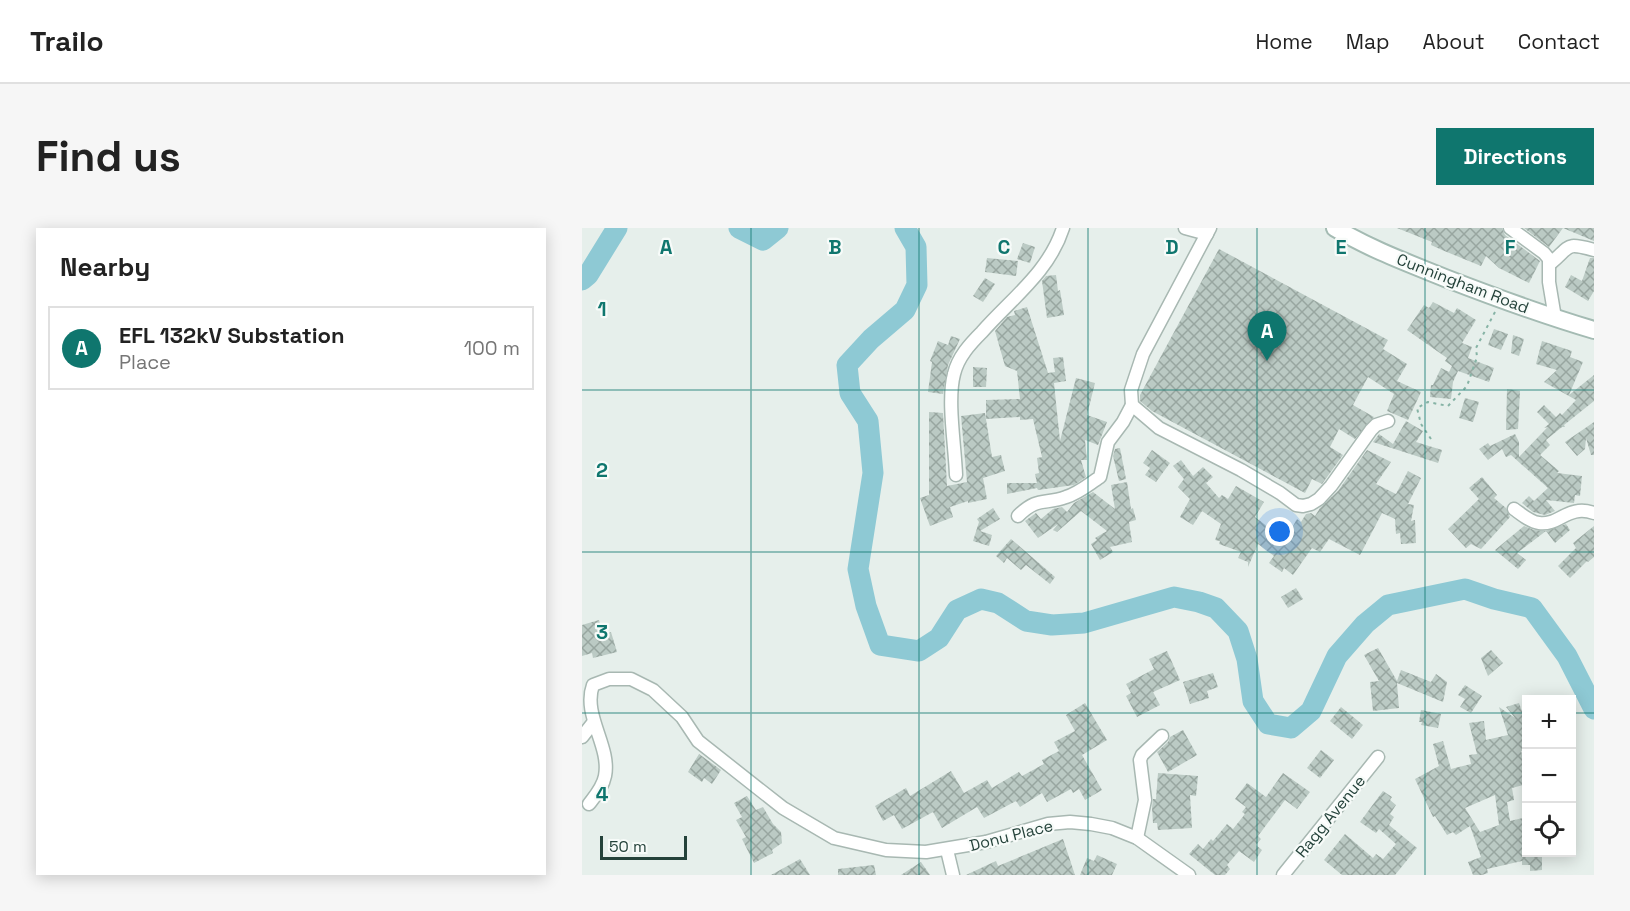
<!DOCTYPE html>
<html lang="en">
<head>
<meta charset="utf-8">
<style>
	body { margin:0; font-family:"Space Grotesk",sans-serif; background:#f6f6f6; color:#222 }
	.controls { position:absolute; right:18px; bottom:18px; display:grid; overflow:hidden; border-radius:0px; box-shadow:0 3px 15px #0003 }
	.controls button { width:54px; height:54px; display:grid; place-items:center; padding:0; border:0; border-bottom:2px solid #e0e0e0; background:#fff; color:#222; font:30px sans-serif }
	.scale { position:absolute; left:18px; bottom:15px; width:87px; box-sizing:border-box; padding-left:6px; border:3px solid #24423a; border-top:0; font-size:16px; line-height:21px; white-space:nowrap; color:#24423a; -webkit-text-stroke:4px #f7fbf9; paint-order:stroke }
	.you { position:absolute; left:698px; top:304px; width:21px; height:21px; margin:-15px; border:4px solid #fff; border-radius:50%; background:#1a73e8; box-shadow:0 0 0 9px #1a73e833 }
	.badge { display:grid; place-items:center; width:39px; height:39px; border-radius:50%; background:#0f766e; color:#fff; font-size:20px; font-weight:700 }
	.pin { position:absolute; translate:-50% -50px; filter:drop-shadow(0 2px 3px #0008) }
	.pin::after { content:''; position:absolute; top:32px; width:21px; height:18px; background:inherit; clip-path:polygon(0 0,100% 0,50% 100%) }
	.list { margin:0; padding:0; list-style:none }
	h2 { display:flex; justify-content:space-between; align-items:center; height:78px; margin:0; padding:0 24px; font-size:26px }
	h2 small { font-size:20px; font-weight:400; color:#767676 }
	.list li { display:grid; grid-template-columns:39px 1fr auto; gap:18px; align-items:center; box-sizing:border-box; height:84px; margin:0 12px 12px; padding:0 12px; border:2px solid #e0e0e0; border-radius:0px }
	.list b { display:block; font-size:22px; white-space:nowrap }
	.list p { margin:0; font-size:20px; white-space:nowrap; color:#767676 }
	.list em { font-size:20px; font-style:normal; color:#767676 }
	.icon { flex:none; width:33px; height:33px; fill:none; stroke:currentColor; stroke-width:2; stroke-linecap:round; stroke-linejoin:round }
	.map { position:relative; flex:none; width:1012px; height:647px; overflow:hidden; border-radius:0px }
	header { display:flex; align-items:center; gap:36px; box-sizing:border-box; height:84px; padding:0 30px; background:#fff; border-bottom:2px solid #e0e0e0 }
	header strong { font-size:28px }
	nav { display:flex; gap:33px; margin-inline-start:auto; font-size:21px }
	.intro { display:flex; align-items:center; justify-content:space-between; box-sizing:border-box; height:144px; padding:0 36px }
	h1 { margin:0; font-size:42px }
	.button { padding:15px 27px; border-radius:0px; background:#0f766e; color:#fff; font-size:21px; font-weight:700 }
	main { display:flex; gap:36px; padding:0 36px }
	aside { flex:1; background:#fff; border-radius:0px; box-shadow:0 3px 15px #0003 }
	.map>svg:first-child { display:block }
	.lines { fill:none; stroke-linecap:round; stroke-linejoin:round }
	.river { stroke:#8ec9d4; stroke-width:21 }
	.building { fill:url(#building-cross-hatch); fill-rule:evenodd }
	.minor-casing { stroke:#a8b8b2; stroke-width:15 }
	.secondary-casing { stroke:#a4bbb3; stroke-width:20 }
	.path { stroke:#86b3a5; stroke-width:2; stroke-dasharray:3 4.5; stroke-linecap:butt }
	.minor { stroke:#fff; stroke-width:12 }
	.secondary { stroke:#fff; stroke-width:16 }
	.grid { fill:none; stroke:#0f766e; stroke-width:1.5; stroke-opacity:0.55 }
	.labels { text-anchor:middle; stroke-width:4.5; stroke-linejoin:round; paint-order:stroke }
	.street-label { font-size:16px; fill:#24423a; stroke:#f7fbf9 }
	.grid-label { font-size:20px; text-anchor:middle; font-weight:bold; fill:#0f766e; stroke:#f7fbf9; stroke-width:4.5; stroke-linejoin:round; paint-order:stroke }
</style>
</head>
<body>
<header>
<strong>Trailo</strong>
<nav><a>Home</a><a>Map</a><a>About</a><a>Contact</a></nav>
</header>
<div class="intro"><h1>Find us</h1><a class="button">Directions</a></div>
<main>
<aside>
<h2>Nearby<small></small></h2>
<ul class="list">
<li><span class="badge">A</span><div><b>EFL 132kV Substation</b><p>Place</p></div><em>100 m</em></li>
</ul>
</aside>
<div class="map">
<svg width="1012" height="647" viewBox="0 0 1012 647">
	<defs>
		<pattern id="building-cross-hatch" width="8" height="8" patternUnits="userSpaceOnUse" patternTransform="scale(1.5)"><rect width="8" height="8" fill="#bbcac4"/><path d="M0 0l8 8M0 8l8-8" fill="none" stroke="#98a6a0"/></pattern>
	</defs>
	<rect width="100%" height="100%" fill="#e6efeb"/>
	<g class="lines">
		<g class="river">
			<path d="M 157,0 L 181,12 L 196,0"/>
			<path d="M 323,0 L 334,19 L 335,57 L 323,82 L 289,111 L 265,137 L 268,165 L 286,193 L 291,245 L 276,341 L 284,378 L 298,417 L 337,423 L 357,410 L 375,382 L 399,371 L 416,375 L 444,393 L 470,397 L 502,395 L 592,369 L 617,374 L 634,380 L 656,403 L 665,431 L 671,473 L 686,496 L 709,500 L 729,483 L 755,428 L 783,396 L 806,377 L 883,361 L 912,371 L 950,380 L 985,428 L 1012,481"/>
			<path d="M 0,52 L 6,47 L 35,0"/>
		</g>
	</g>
	<g class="building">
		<path d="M 815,0 L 920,0 L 923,7 L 958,33 L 947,55 L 917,40 L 904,28 L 899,38 L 860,22 L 849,17 L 850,14 Z"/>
		<path d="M 942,0 L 1012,0 L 1012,13 L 981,0 L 967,19 Z"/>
		<path d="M 441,15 L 453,19 L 448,35 L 435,31 Z"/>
		<path d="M 637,21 L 806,112 L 801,121 L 825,136 L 815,153 L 839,164 L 826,192 L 805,183 L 812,166 L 786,149 L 771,177 L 792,189 L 773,211 L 757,201 L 748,219 L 761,227 L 740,256 L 730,251 L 723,265 L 570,183 L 558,173 L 558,167 Z"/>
		<path d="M 405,30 L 436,33 L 434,48 L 403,44 Z"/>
		<path d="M 1008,30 L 1012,30 L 1012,63 L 1006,73 L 983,59 L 989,47 L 1000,53 Z"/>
		<path d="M 474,47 L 476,63 L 478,62 L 482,87 L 465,90 L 460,53 L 464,48 Z"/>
		<path d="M 403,50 L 413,56 L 401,74 L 391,68 Z"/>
		<path d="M 851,74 L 872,85 L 875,80 L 894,92 L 880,115 L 890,119 L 886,130 L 912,140 L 907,154 L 876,143 L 871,154 L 869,171 L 848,169 L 849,157 L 851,157 L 859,140 L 867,144 L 870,138 L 863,133 L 865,130 L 825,102 L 842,77 L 847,80 Z"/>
		<path d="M 445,79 L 466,145 L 473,144 L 471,130 L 481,129 L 484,153 L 472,155 L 478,213 L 494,150 L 513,155 L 505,187 L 525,194 L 516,217 L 503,212 L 505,232 L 499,232 L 504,249 L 492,257 L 456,262 L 455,260 L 425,266 L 425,255 L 455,255 L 453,246 L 457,245 L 455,230 L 460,229 L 451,191 L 438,192 L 438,189 L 404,191 L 404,172 L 438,171 L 435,143 L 423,138 L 413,103 L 425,89 L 433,87 L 432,83 Z"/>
		<path d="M 912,101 L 926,106 L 919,122 L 906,117 Z"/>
		<path d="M 931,107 L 942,111 L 937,128 L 929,125 Z"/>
		<path d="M 369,108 L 378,111 L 366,137 L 361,166 L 346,164 L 350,134 L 348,133 L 356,113 L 366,117 Z"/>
		<path d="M 960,113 L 990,123 L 988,129 L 1001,134 L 987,167 L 1012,147 L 1012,173 L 982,197 L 983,199 L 980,199 L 964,212 L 968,217 L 958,227 L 977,243 L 975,245 L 1000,248 L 998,268 L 993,267 L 992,275 L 964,272 L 973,283 L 963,287 L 951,284 L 940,275 L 947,268 L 952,273 L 966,260 L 929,227 L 924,229 L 920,221 L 906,232 L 897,221 L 906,215 L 908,218 L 933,206 L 937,214 L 937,229 L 966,199 L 962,200 L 967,196 L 955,184 L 962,177 L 974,189 L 978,185 L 980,187 L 994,172 L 962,154 L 975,142 L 954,136 Z"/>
		<path d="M 391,139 L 405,140 L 404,159 L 391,159 Z"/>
		<path d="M 925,161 L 938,163 L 936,201 L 924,202 Z"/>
		<path d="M 883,170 L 897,174 L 891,194 L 877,190 Z"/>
		<path d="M 347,184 L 361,185 L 365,258 L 385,254 L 379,188 L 403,185 L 410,229 L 419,227 L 423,243 L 401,250 L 405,271 L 386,275 L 386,273 L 368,279 L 371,289 L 348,298 L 338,270 L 347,267 Z"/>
		<path d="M 824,193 L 841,203 L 834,214 L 860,222 L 856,235 L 791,214 L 797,206 L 811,216 Z"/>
		<path d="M 1012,194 L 1012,227 L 1009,227 L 1004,210 L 1003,221 L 995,228 L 983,214 Z"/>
		<path d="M 538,220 L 544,251 L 537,253 L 531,228 L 533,221 Z"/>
		<path d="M 570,222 L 588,235 L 574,254 L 563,247 L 568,240 L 561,235 Z"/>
		<path d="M 785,222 L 809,234 L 794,256 L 814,266 L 826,243 L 839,250 L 826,276 L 832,277 L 829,293 L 833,292 L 834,315 L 819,316 L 818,305 L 814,306 L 813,291 L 800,285 L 778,327 L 747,311 L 738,324 L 730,320 L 711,347 L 702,340 L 700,344 L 687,335 L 692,328 L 676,316 L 666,339 L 666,334 L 656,330 L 659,324 L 637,316 L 638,313 L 633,312 L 639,296 L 620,283 L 611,297 L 598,289 L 608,271 L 596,259 L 602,251 L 591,238 L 599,232 L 611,248 L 621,239 L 631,249 L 624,255 L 637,270 L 640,267 L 646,271 L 654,258 L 682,274 L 673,289 L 703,312 L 715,291 L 719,294 L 724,286 L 729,285 L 733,288 L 738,280 L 756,263 Z"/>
		<path d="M 900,249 L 915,267 L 912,270 L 924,280 L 928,289 L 899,321 L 889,316 L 884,320 L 866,301 L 897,271 L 887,260 Z"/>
		<path d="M 545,254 L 549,281 L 551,280 L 554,292 L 547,294 L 550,314 L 528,319 L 531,324 L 518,332 L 509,316 L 515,312 L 513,310 L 525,303 L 499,283 L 475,304 L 471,302 L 476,296 L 456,310 L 443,293 L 454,285 L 459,291 L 471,281 L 480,279 L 485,284 L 492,275 L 511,264 L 533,281 L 529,257 Z"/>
		<path d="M 411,280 L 418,291 L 398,303 L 410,307 L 407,318 L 391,313 L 397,294 L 395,291 Z"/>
		<path d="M 984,296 L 988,302 L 973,315 L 964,303 Z"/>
		<path d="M 942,298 L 952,302 L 964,303 L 935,325 L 944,332 L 936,341 L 913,322 Z"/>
		<path d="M 1012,298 L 1012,329 L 1006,334 L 1005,333 L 988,350 L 976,338 L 994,320 L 991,315 Z"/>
		<path d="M 429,311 L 473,349 L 468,356 L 444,337 L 439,342 L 425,330 L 422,335 L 414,328 Z"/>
		<path d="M 714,360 L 721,371 L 706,380 L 699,369 Z"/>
		<path d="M 17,392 L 21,407 L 29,404 L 35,424 L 11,430 L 10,425 L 0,428 L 0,397 Z"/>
		<path d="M 796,420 L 815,453 L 819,442 L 849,454 L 854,446 L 865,454 L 861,474 L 815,455 L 817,480 L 791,483 L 788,454 L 797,453 L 782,427 Z"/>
		<path d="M 909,422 L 921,435 L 906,448 L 899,430 Z"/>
		<path d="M 585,423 L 598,452 L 571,464 L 578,477 L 555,489 L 544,468 L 549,465 L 544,456 L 572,441 L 567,431 Z"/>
		<path d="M 631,445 L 636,459 L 625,463 L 627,470 L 608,476 L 601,454 Z"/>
		<path d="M 883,457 L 900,468 L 889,485 L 878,479 L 883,471 L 876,467 Z"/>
		<path d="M 503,475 L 525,512 L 500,527 L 520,562 L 503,572 L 497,561 L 491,565 L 489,561 L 465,574 L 460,565 L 438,579 L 434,573 L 402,590 L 395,579 L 360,600 L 351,584 L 320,601 L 312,587 L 301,593 L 293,578 L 324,560 L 328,568 L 369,543 L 382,565 L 405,552 L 410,560 L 437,544 L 440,548 L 462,536 L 460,532 L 477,523 L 472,514 L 493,503 L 484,487 Z"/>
		<path d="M 937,475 L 945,497 L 945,522 L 939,523 L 945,543 L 945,556 L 930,560 L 932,572 L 925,574 L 928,593 L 945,589 L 945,624 L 960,624 L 960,642 L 948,643 L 948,637 L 940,637 L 940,633 L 905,641 L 906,645 L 900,647 L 891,647 L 886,634 L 899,629 L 888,598 L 874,607 L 871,604 L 865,607 L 853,588 L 851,589 L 833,551 L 857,538 L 851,516 L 861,513 L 869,541 L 889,536 L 887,527 L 895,526 L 887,495 L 902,493 L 904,512 L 926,507 L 917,479 L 933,490 L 924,479 ZM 913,567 L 917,597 L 898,604 L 883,580 Z"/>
		<path d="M 759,479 L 781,497 L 770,511 L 748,493 Z"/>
		<path d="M 839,482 L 859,486 L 856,500 L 839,497 L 840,494 L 837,494 Z"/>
		<path d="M 601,502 L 615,527 L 586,544 L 575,524 L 586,514 L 588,509 Z"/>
		<path d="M 739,522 L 752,532 L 738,550 L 725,540 Z"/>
		<path d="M 117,526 L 139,542 L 130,556 L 122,550 L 120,554 L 106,544 Z"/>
		<path d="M 576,545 L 616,548 L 614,568 L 608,567 L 610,600 L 576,602 L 575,595 L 571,595 L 570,580 L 571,571 L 574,571 Z"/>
		<path d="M 701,545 L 728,564 L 715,581 L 703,572 L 676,608 L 679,611 L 674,617 L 680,622 L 672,634 L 657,623 L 645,637 L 648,641 L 643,647 L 633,647 L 607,626 L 616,616 L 621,621 L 629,611 L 631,613 L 645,596 L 651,601 L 663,586 L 660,584 L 664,579 L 653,571 L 665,555 L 684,569 Z"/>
		<path d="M 801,563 L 810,569 L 808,572 L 814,577 L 808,586 L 812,589 L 807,597 L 835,620 L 813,647 L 760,647 L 742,632 L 763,606 L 791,630 L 794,626 L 801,631 L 814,616 L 797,601 L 794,605 L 778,594 Z"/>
		<path d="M 165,568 L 174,582 L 181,579 L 191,596 L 199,604 L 200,615 L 190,622 L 191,625 L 172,635 L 160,611 L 164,609 L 154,592 L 160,589 L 152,575 Z"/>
		<path d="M 481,611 L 493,647 L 384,647 L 414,633 L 416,638 Z"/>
		<path d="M 515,627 L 535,636 L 530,647 L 498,647 L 505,630 L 512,633 Z"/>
		<path d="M 218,631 L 228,647 L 189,647 Z"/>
		<path d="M 339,634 L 348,647 L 319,647 Z"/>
		<path d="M 292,637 L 294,647 L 256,647 L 256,641 Z"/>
	</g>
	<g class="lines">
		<g class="minor-casing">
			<g id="minor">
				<path d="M 603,0 L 625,6"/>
				<path d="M 628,0 L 561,126 L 549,162 L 550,177 L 577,200 L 659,242 L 698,265 L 714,277 L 721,278 L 729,276 L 737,271 L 749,258 L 789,202 L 794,197 L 806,193"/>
				<path d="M 928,0 L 962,25 L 967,31 L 967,54 L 973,90"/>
				<path d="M 969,35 C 989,18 983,14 1012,22"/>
				<path d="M 374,247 C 373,218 365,172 372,146 C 376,129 388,116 400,104 C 429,71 467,44 481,0"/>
				<path d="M 932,281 C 939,286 948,294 957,295 C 977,298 986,276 1012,285"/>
				<path d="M 436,288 C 456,268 463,277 484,269 C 497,265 507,256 518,249 L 526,214 L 541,194 L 550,177"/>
				<path d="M 0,509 L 11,495"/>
				<path d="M 7,576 C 13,568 21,559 23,548 C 29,518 0,487 11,457 L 27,451 L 49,451 L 71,462 L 100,489 L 116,513 L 201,580 L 252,610 L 304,622 L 344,624 L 404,614 L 466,596 L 488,594 L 509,596 L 530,600 L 555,610 L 607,647"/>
				<path d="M 555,610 L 563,572 L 558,532 L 560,527 L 580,508"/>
				<path d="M 365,622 L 371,647"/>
				<path d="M 701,647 L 796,529"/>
			</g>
		</g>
		<g class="secondary-casing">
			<path id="secondary" d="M 753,0 C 788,21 826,35 863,50 C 912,69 961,87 1012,102"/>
		</g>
		<path class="path" d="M 849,211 L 839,196 L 835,180 L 846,174 L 866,178 L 885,158 L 895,129 L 894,120 L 913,84"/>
		<use href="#minor" class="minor"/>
		<use href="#secondary" class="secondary"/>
	</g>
	<path class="grid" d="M 169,0 L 169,647M 337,0 L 337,647M 506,0 L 506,647M 675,0 L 675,647M 843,0 L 843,647M 0,162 L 1012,162M 0,324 L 1012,324M 0,485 L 945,485M 990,485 L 1012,485"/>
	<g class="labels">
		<g class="street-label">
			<text transform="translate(881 55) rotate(21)" y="6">Cunningham Road</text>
			<text transform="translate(748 588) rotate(-51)" y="6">Ragg Avenue</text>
			<text transform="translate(429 607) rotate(-14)" y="6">Donu Place</text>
		</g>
	</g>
	<g class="grid-label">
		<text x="84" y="26">A</text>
		<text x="253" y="26">B</text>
		<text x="422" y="26">C</text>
		<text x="590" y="26">D</text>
		<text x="759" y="26">E</text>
		<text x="928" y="26">F</text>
		<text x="20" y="88">1</text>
		<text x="20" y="249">2</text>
		<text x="20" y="411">3</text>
		<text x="20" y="573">4</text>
	</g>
</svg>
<div class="controls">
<button>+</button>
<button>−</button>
<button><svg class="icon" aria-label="locate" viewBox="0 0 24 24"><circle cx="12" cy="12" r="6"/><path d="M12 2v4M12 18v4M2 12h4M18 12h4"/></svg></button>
</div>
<div class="scale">50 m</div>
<div class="you"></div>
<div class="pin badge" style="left:685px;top:133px">A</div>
</div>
</main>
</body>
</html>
